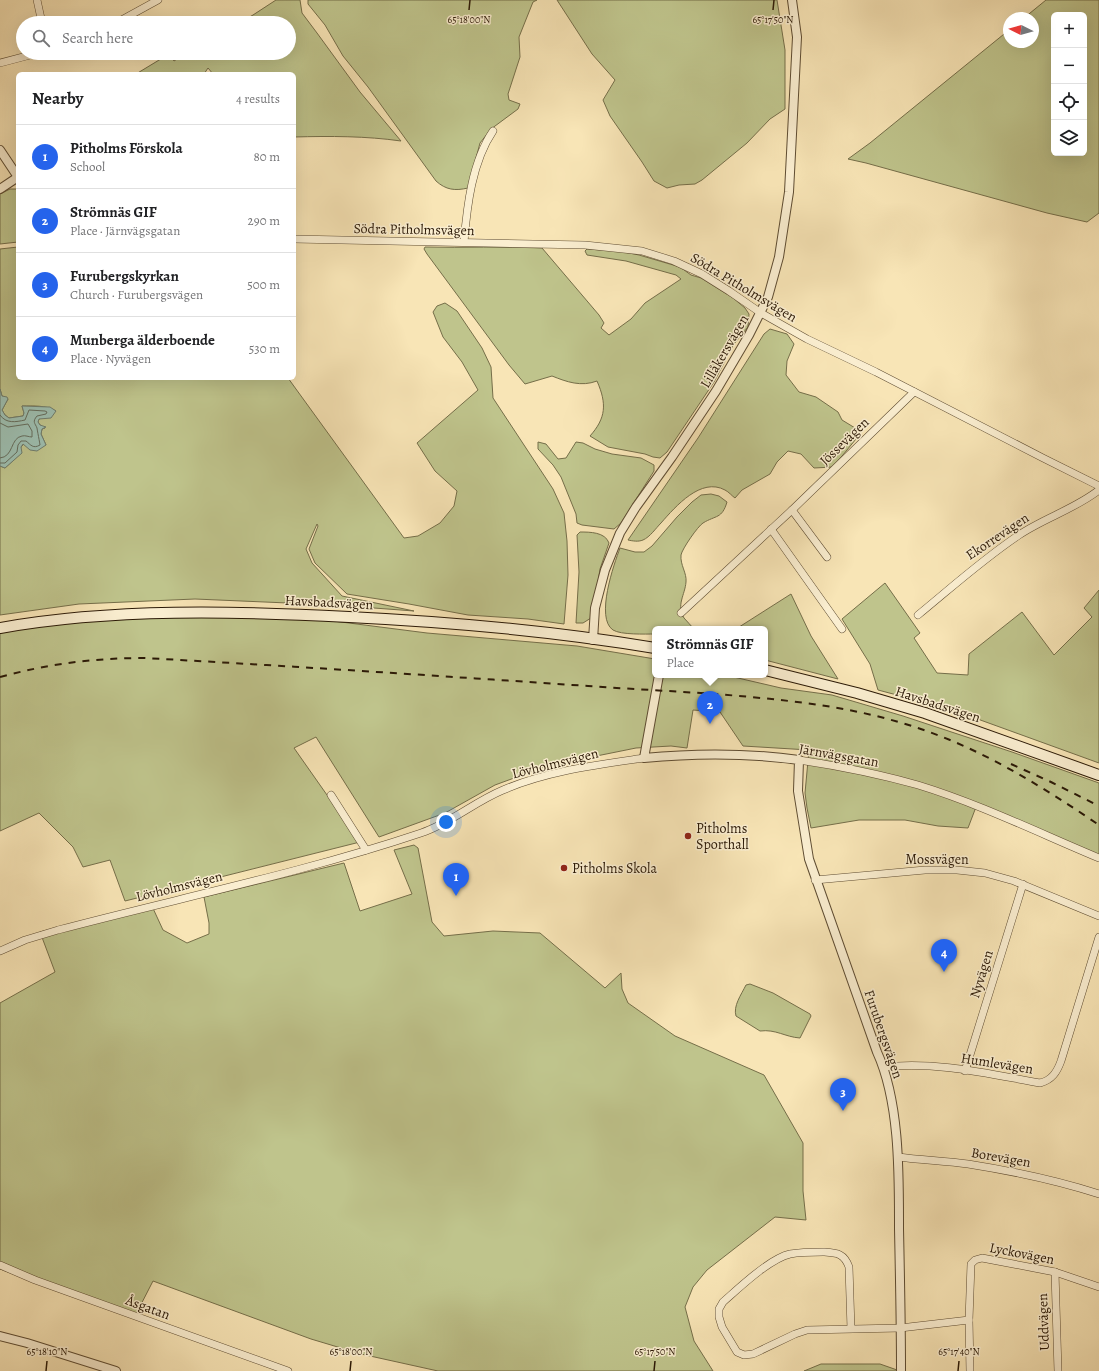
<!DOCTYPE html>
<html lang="en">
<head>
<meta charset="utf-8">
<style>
	body { margin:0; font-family:Alegreya,serif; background:#f2f2f2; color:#202124 }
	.controls { position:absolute; right:12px; top:12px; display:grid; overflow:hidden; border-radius:6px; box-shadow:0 4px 16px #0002 }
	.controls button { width:36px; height:36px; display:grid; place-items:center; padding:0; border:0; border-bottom:1px solid #e0e0e0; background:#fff; color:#202124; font:20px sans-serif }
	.compass { position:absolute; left:1003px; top:12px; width:36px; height:36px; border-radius:50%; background:#fff; box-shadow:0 4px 16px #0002; rotate:275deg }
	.you { position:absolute; left:446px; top:822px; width:14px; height:14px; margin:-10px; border:3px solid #fff; border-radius:50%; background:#1a73e8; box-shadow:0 0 0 6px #1a73e833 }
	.badge { display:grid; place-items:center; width:26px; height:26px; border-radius:50%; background:#2563eb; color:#fff; font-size:13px; font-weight:700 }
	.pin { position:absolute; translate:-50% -33px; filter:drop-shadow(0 1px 2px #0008) }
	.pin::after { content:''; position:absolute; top:21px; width:14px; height:12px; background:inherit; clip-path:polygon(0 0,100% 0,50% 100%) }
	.popup { position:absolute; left:652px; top:626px; width:116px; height:52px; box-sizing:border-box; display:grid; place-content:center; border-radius:6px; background:#fff; filter:drop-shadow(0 1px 3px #0005); font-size:13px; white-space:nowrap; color:#757577 }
	.popup b { font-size:15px; color:#202124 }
	.popup::after { content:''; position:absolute; left:50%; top:100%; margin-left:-8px; border:8px solid transparent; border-top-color:#fff }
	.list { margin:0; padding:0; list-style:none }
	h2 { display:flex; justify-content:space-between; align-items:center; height:52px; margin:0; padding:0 16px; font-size:17px }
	h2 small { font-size:13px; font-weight:400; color:#757577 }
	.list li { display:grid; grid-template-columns:26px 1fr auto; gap:12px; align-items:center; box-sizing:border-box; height:64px; padding:0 16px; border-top:1px solid #e0e0e0 }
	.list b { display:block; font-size:15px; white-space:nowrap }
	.list p { margin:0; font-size:13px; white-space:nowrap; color:#757577 }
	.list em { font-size:13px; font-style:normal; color:#757577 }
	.icon { flex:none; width:22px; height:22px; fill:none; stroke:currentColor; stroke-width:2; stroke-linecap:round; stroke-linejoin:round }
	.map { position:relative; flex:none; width:1099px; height:1371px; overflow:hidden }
	.search { position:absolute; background:#fff; box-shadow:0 4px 16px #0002; left:16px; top:16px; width:280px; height:44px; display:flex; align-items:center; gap:10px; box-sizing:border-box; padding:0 14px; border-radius:22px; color:#757577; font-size:15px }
	.panel { position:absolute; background:#fff; box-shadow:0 4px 16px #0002; left:16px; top:72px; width:280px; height:308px; border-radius:6px }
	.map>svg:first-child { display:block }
	.green { fill:#bfc48c; stroke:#756e49; fill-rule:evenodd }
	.water { fill:#9dbfb1; stroke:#6f7d6d }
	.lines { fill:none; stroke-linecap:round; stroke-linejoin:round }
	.shore { stroke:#646c5c; stroke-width:1 }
	.minor-casing { stroke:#5e4c32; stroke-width:8 }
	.tertiary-casing { stroke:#5e4c32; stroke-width:10 }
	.secondary-casing { stroke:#2b1906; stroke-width:12 }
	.minor { stroke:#faeed0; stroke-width:7 }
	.tertiary { stroke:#faeed0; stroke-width:8 }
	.secondary { stroke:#faeed0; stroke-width:10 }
	.rail { stroke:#2b1906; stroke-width:2; stroke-dasharray:7 7; stroke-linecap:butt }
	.ticks { fill:none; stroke:#2b1906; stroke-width:1.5 }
	.poi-dot { fill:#8f2418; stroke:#faeed0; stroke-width:1.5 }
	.labels { text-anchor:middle; stroke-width:3; stroke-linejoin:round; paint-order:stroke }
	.street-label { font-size:14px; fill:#2b1906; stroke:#faeed0 }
	.poi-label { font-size:14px; fill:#2b1906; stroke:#faeed0; text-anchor:start }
	.ticks-label { font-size:10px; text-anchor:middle; fill:#2b1906; stroke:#faeed0; stroke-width:3; stroke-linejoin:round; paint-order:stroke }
</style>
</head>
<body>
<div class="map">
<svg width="1099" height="1371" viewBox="0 0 1099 1371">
	<rect width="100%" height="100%" fill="#f8e5b6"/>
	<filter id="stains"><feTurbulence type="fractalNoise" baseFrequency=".005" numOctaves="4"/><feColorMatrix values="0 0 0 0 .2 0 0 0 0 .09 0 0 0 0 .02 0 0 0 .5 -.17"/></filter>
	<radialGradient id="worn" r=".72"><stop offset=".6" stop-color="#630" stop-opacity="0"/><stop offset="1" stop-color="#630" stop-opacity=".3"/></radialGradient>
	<g class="green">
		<path d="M 276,0 L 300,0 L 302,13 L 317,33 L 360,92 L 401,141 C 366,136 330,136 294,137 L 294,74 L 213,74 L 208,68 L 204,74 L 136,74 L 169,54 L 174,61 L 186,53 L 289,53 L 289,23 L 239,23 L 253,15 Z"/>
		<path d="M 308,0 L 537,0 L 533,2 L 519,37 L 520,57 L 508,94 L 509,100 L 520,104 L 518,109 L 491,129 L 480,143 L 468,188 C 455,191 446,190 436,181 L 368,87 L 343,56 L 325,25 L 308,4 Z"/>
		<path d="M 557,0 L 777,0 L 785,50 L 785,109 L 770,119 L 747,143 L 702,180 L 695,184 L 679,185 L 667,188 L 654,181 L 642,162 L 610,116 L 603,100 L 615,80 L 592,54 Z"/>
		<path d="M 1046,0 L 1099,0 L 1099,213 L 1087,222 L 1047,213 L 866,163 L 848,159 L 870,143 L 1009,30 L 1009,42 L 1033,42 L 1033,18 L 1024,18 ZM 1054,15 L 1084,15 L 1084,153 L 1054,153 Z"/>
		<path d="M 10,189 L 18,189 L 18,242 L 0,244 L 0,194 Z"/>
		<path d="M 18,247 L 18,378 L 288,378 L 404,538 L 418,536 L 440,523 L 454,506 L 457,491 L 435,471 L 417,443 L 478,390 L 462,362 L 443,337 L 433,312 L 437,306 L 445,303 L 457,311 L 482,348 L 491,367 L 493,398 L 553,489 L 564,513 L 567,541 L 568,575 L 564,624 L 528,619 L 468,615 L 409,604 L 347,594 L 315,563 L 309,549 L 318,526 L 317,524 L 306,549 L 312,563 L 342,596 L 414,611 L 334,605 L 195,599 L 79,604 L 0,615 L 0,466 L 5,468 L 18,456 L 21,447 L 24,444 L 46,445 L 41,434 L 42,429 L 45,428 L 40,425 L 38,422 L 39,419 L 56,411 C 45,405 34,406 22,406 L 24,413 L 23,416 L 9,418 L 5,415 L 2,410 L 8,399 L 2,396 L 0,389 L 0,249 Z"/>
		<path d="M 425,247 C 464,248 503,246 542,248 L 599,315 L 604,323 L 601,328 L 609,335 L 631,319 L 645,303 L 681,279 L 676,275 L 626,261 L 587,255 L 585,251 L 587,249 L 619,251 L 639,255 L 680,267 L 691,275 L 701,278 L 733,298 L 745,308 L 749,314 L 748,327 L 734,344 L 727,356 L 724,363 L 714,382 L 667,452 L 660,458 L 653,457 L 645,454 L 608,447 L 590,436 C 606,418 607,404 597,381 C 581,387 567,382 552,376 L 525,384 L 509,365 L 427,254 L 424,249 Z"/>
		<path d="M 770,329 L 787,334 L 794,344 L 787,361 L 786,375 L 799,392 L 816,397 L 838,412 L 842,420 L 860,431 L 856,439 L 833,467 L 814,468 L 801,454 L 788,451 L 777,462 L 770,474 L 742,490 L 735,498 C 732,496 729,492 725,490 C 701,477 676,506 661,523 C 656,528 650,537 643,540 C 638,542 633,541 628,540 L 698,438 L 764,334 Z"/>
		<path d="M 538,442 L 546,444 L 558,459 L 566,458 L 576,442 L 583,443 L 595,449 L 612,454 L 641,458 L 654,465 L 654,471 L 621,523 L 614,529 L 582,525 L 577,523 L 576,514 L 561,477 L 553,465 L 538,449 Z"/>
		<path d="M 711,494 L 719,496 L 727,502 C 722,519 716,515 703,523 C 698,526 682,549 681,555 C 680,565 687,573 686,582 C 685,595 676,605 684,618 C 687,622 691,625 694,629 L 655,629 L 655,634 C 645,634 621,635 613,630 C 595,618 614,564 620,548 L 635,552 L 644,552 L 652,546 L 677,517 L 692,502 L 701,495 Z"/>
		<path d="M 580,532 C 590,532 605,532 609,543 L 600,569 L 594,607 L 591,618 L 583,623 L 576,623 L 579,572 L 577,535 Z"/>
		<path d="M 885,583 L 920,633 L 914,638 L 937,673 L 968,675 L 969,654 L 1022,612 L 1054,655 L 1092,617 L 1084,608 L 1099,590 L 1099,763 L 950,709 L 878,690 L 870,664 L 842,619 Z"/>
		<path d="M 791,594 L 811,636 L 838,679 L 765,660 L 765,629 L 736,629 Z"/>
		<path d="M 302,617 L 427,633 L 577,646 L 655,659 L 655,675 L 725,675 L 781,688 L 832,695 L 903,716 L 1012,752 L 1099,783 L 1099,859 L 976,807 L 968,828 L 938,826 L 905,820 L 859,820 L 811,828 L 807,808 L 805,793 L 809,750 L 743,746 L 720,712 L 693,710 L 687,748 L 671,746 L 636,748 L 547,766 L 495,785 L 445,813 L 379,837 L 316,737 L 294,748 L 360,842 L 125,901 L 110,860 L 83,867 L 73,847 L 39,813 L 0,831 L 0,633 C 98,613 202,618 302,617 Z"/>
		<path d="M 414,845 L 418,848 L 432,922 L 444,936 L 493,931 L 540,933 L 605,988 L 621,973 L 622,989 L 628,1003 L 675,1036 L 764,1075 L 803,1143 L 803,1191 L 806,1220 L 775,1217 L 707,1270 L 693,1287 L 685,1307 L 694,1341 L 713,1371 L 438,1371 L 361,1354 L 311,1339 L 153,1281 L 134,1318 L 0,1269 L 0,1003 L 55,972 L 40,932 L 151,904 L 163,930 L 187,943 L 209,934 L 209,923 L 204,897 L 344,863 L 360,911 L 412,894 L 394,850 Z"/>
		<path d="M 750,984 L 773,993 L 810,1014 L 811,1016 L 800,1038 C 785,1037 776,1029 760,1031 L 736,1016 C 733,1006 741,995 746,985 Z"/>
		<path d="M 821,1364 L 880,1364 L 900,1371 L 804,1371 Z"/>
	</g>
	<path class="water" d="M 0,389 L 2,396 L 7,397 L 8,399 L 2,410 L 5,415 L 9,418 L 23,416 L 24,413 L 22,406 L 50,407 L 56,411 L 51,418 L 39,419 L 38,422 L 40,425 L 46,427 L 42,429 L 41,434 L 46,445 L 37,451 L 30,450 L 23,444 L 21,447 L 22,453 L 5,468 L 0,466 Z"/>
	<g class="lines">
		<g class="shore">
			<path d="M 0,415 C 6,424 16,422 25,420 L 29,410 L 45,411 L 47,412 L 46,414 L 37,416 C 32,422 35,423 37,428 C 37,429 40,444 40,445 C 33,449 31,445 26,441 L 21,441 L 18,445 L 17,452 L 5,463 L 0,463"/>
			<path d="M 0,423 L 8,427 L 28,424 L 32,431 L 32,437 C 29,437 25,435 22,436 C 10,438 14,457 0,458"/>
		</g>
		<g class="minor-casing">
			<g id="minor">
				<path d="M 37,0 L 42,23"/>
				<path d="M 116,23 L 158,0"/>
				<path d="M 0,63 L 38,53"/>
				<path d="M 294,239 L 585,245 L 642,251 L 674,261 L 702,274 L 729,291 L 761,313 L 807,339 L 876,372 L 1043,458 L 1099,486"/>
				<path d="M 464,242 C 467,206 472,162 493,131"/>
				<path d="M 792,510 L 827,557"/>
				<path d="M 771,529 L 842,629"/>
				<path d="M 681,613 L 792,510 L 914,392"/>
				<path d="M 918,615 C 951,588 983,559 1019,535 C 1044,518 1075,509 1099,490"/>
				<path d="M 799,760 C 839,766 879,774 918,785 C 980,804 1039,833 1099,858"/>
				<path d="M 331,795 L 366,850"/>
				<path d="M 815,880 L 925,870 L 957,870 L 985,873 L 1014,881 L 1099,916"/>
				<path d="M 0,951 L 25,940 L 58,930 C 179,898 302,873 421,833 C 451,823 474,802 503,790 C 547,771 596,765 644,758"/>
				<path d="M 884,1067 C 936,1061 989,1074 1040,1083 C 1052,1080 1057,1072 1061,1061 L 1099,937"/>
				<path d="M 965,1071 L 1023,884"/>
				<path d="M 898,1157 C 921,1160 944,1161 968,1164 C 1012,1171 1056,1180 1099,1194"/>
				<path d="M 0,1265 L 35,1280 L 288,1371"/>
				<path d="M 1055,1272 L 1058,1371"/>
				<path d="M 851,1329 L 849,1267 C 844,1253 837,1253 823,1252 C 812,1252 801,1252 790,1254 C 769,1259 739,1288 723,1302 L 719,1309 L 719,1317 L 722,1327 L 737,1352 L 744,1355 L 753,1354 L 795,1334 L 807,1330 L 900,1328 L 969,1320"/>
				<path d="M 970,1371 L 969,1320 L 971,1264 L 975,1260 L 982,1258 L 1055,1272 L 1099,1287"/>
			</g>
		</g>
		<g class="tertiary-casing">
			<g id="tertiary">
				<path d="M 0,150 L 18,177 L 0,189"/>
				<path d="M 593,640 L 595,608 L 605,570 L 620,533 L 636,507 L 672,457 L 716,391 L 749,335 L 768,297 L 779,257 L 789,192 L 797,37 L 792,0"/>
				<path d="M 659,675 L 644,758 C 695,753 748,753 799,760 L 798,791 L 809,859 L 877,1052 C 900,1102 899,1175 899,1229 C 900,1276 901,1324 901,1371"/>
				<path d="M 0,1336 L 27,1343 L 116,1371"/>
			</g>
		</g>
		<g class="secondary-casing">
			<g id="secondary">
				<path d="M 0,628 C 112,608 236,611 349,617 C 451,622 554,631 655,648"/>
				<path d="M 765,670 L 857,693 L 925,713 L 1099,775"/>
			</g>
		</g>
		<use href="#minor" class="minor"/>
		<use href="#tertiary" class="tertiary"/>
		<use href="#secondary" class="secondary"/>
		<g class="rail">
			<path d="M 0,677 C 48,664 94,658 144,658 C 292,666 440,676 588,686 C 642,690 697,692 751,697 C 803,702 852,708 902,723 C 974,744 1037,783 1099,825"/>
			<path d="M 1011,764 L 1051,782 L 1099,806"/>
		</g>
	</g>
	<path class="ticks" d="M 469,10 L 470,0M 773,10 L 774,0M 46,1371 L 47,1361M 350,1371 L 351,1361M 654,1371 L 655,1361M 958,1371 L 959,1361"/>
	<g class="poi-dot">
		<circle cx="688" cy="836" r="4"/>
		<circle cx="564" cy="868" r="4"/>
	</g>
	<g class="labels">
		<g class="street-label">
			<text transform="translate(414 229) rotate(1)" y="5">Södra Pitholmsvägen</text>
			<text transform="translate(744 287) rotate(31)" y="5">Södra Pitholmsvägen</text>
			<text transform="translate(724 351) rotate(-60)" y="5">Lillåkersvägen</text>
			<text transform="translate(844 441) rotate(-44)" y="5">Jössevägen</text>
			<text transform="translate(997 536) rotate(-34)" y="5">Ekorrevägen</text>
			<text transform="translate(329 602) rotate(3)" y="5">Havsbadsvägen</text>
			<text transform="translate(938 704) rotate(18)" y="5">Havsbadsvägen</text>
			<text transform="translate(839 755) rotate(10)" y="5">Järnvägsgatan</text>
			<text transform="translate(555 763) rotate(-14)" y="5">Lövholmsvägen</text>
			<text x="937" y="864">Mossvägen</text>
			<text transform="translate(179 886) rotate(-14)" y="5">Lövholmsvägen</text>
			<text transform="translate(981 974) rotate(-73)" y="5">Nyvägen</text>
			<text transform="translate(884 1034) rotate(71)" y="5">Furubergsvägen</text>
			<text transform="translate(997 1063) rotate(9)" y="5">Humlevägen</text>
			<text transform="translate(1001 1157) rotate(10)" y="5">Borevägen</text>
			<text transform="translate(1022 1253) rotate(11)" y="5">Lyckovägen</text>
			<text transform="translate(148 1307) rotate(20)" y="5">Åsgatan</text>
			<text transform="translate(1043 1322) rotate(-92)" y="5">Uddvägen</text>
		</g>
		<g class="poi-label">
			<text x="696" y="833">Pitholms<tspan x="696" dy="16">Sporthall</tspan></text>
			<text x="572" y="873">Pitholms Skola</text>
		</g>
	</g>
	<g class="ticks-label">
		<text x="469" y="23">65°18'00"N</text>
		<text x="773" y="23">65°17'50"N</text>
		<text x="47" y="1355">65°18'10"N</text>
		<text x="351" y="1355">65°18'00"N</text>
		<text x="655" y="1355">65°17'50"N</text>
		<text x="959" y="1355">65°17'40"N</text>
	</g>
	<rect width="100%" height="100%" filter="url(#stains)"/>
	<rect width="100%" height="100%" fill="url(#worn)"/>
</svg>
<div class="controls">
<button>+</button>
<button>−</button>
<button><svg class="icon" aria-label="locate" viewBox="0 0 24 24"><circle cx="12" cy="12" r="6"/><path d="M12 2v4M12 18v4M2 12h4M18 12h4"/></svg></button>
<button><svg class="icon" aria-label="layers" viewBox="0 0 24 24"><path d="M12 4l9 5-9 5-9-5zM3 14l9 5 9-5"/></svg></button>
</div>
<svg class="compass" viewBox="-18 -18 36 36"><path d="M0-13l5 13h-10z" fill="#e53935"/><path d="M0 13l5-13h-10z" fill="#757577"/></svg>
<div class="you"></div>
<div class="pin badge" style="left:456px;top:896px">1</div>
<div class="pin badge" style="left:710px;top:724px">2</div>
<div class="popup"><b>Strömnäs GIF</b>Place</div>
<div class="pin badge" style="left:843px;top:1111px">3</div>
<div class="pin badge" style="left:944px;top:972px">4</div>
<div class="search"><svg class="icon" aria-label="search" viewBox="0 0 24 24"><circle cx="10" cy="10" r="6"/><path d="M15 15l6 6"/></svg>Search here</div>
<section class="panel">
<h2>Nearby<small>4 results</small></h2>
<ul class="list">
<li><span class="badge">1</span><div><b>Pitholms Förskola</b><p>School</p></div><em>80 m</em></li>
<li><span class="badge">2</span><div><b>Strömnäs GIF</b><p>Place · Järnvägsgatan</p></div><em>290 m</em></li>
<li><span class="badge">3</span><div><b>Furubergskyrkan</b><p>Church · Furubergsvägen</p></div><em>500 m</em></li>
<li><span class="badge">4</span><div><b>Munberga älderboende</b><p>Place · Nyvägen</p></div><em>530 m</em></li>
</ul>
</section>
</div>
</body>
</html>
